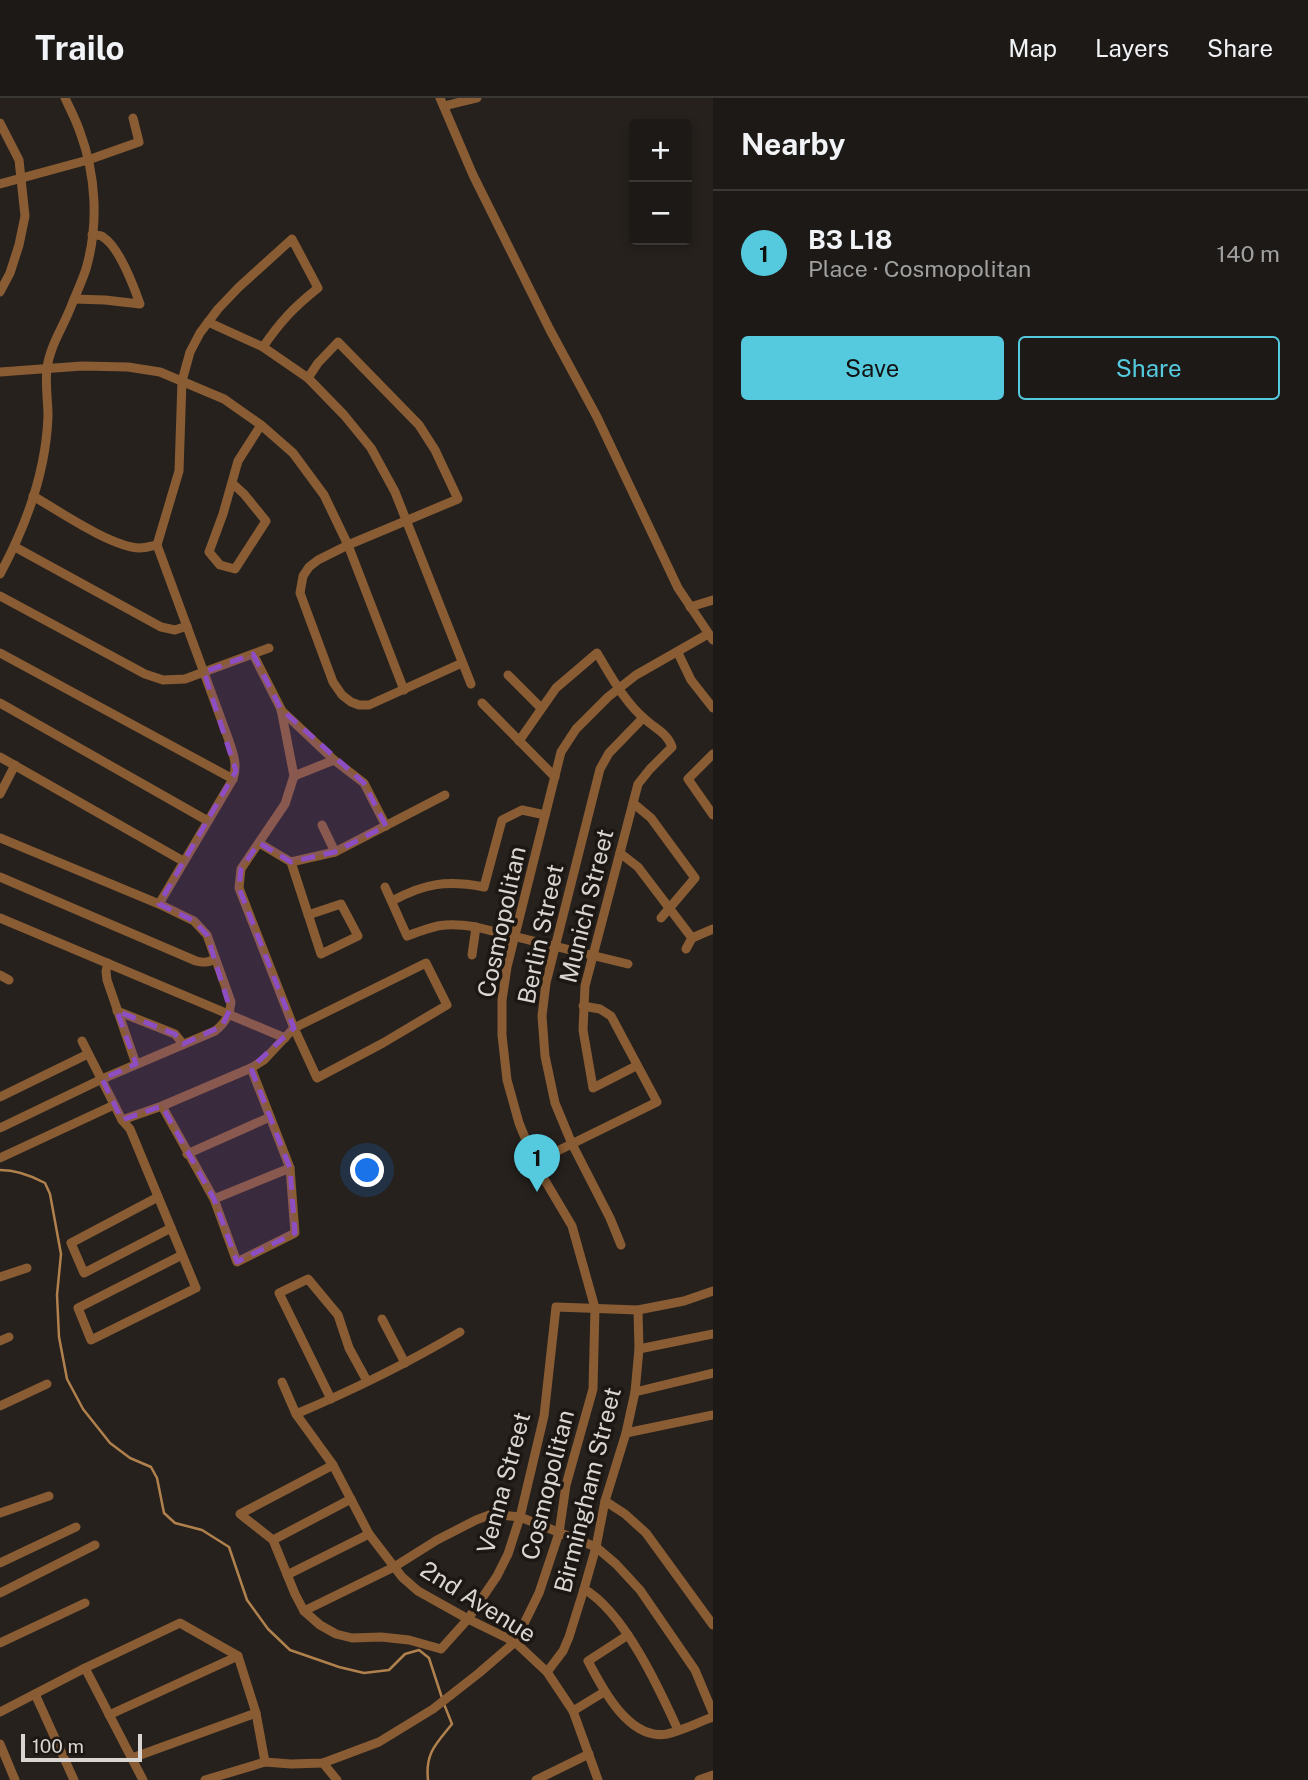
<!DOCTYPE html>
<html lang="en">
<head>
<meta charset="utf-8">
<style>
	body { margin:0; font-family:"Public Sans",sans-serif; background:#292623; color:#f1f3f6 }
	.controls { position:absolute; right:21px; top:21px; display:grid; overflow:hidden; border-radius:7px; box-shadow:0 4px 10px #0003 }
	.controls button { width:63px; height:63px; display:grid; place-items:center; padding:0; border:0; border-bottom:2px solid #3a3835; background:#1c1916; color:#f1f3f6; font:35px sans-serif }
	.scale { position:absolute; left:21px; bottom:18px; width:121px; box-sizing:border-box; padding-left:7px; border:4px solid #d8d5d2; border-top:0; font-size:19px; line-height:24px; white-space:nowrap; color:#d8d5d2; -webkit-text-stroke:5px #1c1713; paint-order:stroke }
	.you { position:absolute; left:368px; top:1073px; width:24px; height:24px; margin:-18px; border:5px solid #fff; border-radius:50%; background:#1a73e8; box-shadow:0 0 0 10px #1a73e833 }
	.badge { display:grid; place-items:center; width:46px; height:46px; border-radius:50%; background:#55cade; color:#111; font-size:23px; font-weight:700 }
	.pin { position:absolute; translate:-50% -58px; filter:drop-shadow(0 2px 4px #0008) }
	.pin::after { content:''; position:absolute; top:37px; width:24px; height:21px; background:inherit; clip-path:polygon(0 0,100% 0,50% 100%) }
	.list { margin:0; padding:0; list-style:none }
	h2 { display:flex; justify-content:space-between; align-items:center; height:91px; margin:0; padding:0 28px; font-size:30px }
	h2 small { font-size:23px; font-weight:400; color:#a0a0a1 }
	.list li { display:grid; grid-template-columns:46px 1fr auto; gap:21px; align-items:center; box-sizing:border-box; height:126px; padding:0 28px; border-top:2px solid #3a3835 }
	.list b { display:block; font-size:26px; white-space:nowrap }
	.list p { margin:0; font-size:23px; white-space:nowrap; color:#a0a0a1 }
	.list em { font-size:23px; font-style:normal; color:#a0a0a1 }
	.actions { display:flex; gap:14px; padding:21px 28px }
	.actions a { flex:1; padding:16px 0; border:2px solid #55cade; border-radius:7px; text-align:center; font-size:24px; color:#55cade }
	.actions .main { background:#55cade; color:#111 }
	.map { position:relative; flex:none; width:713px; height:1682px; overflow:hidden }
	header { display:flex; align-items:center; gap:42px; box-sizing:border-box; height:98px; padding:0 35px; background:#1c1916; border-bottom:2px solid #3a3835 }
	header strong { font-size:33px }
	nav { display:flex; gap:38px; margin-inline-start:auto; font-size:24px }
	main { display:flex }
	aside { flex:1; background:#1c1916 }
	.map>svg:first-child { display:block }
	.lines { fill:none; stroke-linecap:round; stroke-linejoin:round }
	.stream { stroke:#b1814d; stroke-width:2.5 }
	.minor { stroke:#895c34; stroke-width:9 }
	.marked { fill:#8e4ec3; fill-opacity:0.2; stroke:#8e4ec3; stroke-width:5; stroke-dasharray:14 9; stroke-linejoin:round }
	.labels { text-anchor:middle; stroke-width:7; stroke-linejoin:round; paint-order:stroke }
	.street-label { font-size:24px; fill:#d8d5d2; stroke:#1c1713 }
</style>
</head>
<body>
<header>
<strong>Trailo</strong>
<nav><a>Map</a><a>Layers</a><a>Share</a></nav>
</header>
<main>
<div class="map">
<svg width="713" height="1682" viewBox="0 0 713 1682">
	<rect width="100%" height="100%" fill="#26211d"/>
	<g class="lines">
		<g class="stream">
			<path d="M 0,1072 C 15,1072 32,1078 45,1085 L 50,1096 L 61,1156 L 57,1197 L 59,1239 L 67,1281 L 83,1311 L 110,1345 L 130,1360 L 151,1369 L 157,1380 L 164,1415 L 175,1425 L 202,1432 L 229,1449 L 247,1502 L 268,1531 L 290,1552 L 339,1569 L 364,1575 L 389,1572 L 405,1556 L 419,1552 L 429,1560 L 442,1600"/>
			<path d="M 428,1682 C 425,1655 436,1646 452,1626 L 444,1606"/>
		</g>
		<g class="minor">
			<path d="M 440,0 L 473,77 L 550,232 L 597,319 L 678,490 L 713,542"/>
			<path d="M 444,8 L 477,0"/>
			<path d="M 0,25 L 19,62 L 25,118 L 19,147 L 10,175 L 0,194"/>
			<path d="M 0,86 L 88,62 L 139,44 L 133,20"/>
			<path d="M 74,201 L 105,202 L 140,206 C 134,189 119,149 103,139 C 101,137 96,137 92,137"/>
			<path d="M 208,224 L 263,249 L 308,280 L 344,317 L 371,350 L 395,394 L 471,586"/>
			<path d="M 0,274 L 82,268 L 128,269 L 160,274 L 224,301 L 261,327 L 293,355 L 324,397 L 348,447 L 404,592"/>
			<path d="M 308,280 L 318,265 L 338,244 L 419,327 L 435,352 L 458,401 L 348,447 L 318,462 L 309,469 L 303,478 L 300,495 L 333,584 L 342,597 L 351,604 L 359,607 L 369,607 L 462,565"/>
			<path d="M 232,385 L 244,396 L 266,423 L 235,471 L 220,467 L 209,454 L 223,416 L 238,363 L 261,327"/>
			<path d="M 33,398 C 59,413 111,449 140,450 C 145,450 152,448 157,447"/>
			<path d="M 15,449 L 161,529 L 175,532 L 187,528"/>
			<path d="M 0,476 C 26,428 46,374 48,318 C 48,303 45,286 47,270 C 50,247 64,228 72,206 C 77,194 82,183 86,171 C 99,126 96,77 80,34 C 76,22 70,11 65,0"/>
			<path d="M 0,498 L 145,576 L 163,582 L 185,581 L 269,550"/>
			<path d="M 690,509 L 713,502"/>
			<path d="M 0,555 L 233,681"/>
			<path d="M 678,555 L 691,582 L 713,610"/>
			<path d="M 508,577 L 541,610"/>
			<path d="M 0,605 L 208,723"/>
			<path d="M 482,605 L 555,679"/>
			<path d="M 281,612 L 334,662 L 364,685 L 386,728"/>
			<path d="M 519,643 L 556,590 L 597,555 C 611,578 625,605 646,622 C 656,631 668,636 672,649 L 650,671 L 638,686 L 585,888 L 583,932 L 593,990 L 636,968"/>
			<path d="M 713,656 L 688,681 L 713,717"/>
			<path d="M 0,659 L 183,763"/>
			<path d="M 294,678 L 334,662"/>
			<path d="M 0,696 L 15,667"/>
			<path d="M 633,705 L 651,720 L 695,780 L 661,820"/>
			<path d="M 322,727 L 335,754"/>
			<path d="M 0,740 L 159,806 L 194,823 L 207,837 L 231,904 C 230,917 225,925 215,933 L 102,981 L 0,1030"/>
			<path d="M 259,745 L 291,764 L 321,856 L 358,838 L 341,806 L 308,817"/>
			<path d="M 620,755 L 638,769 L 692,840 L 713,831"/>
			<path d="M 291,764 L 335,754 L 445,697"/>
			<path d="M 0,779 L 196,863 C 203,865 208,865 215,861"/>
			<path d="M 385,789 L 407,838 C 436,827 445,824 476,829 L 628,866"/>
			<path d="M 392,803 C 425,785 447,782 484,789 L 502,722 L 522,712 L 545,717"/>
			<path d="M 159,806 L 233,681 C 238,666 233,655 228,640 L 157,447 L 179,373 L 182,283 L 190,254 L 200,235 L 218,211 L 239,189 L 292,141 L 318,190 C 294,209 280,224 263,249"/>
			<path d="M 0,820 L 285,940"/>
			<path d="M 686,851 L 692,840"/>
			<path d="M 472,857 L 476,829"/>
			<path d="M 108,865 L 106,873 L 107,882 L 136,966"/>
			<path d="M 0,877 L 9,882"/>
			<path d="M 117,913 L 175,936 L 183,946"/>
			<path d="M 82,943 L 122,1022 L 130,1031 L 196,1190 L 91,1242 L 78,1210 L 182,1157"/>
			<path d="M 0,999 L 88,956"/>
			<path d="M 162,1008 L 214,1101 L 237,1164 L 295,1135 L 290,1070 L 251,970"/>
			<path d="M 122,1022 L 162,1008 L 251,970 L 264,962 L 294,930 L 426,865 L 447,907 L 383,945 L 317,980 L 294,930 L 239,790 L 241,771 L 285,706 L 294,678 L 281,611 L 253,556"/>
			<path d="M 187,1056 L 270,1019"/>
			<path d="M 0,1060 L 114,1007"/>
			<path d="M 535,1064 L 657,1004 L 611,918 L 600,911 L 583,908"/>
			<path d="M 158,1099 L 71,1145 L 84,1175 L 171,1130"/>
			<path d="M 214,1101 L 290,1070"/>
			<path d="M 621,1147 L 610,1120 L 572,1046 L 555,1005 L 545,958 L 542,918 L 546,885 L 600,671 L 609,655 L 643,620"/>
			<path d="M 0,1179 L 27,1170"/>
			<path d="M 382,1221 L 405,1265"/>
			<path d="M 460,1234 C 408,1265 353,1292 296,1316 L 333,1367 L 369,1436 L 402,1479 L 418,1493 L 468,1521 L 515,1544 L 547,1574 L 573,1613 L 598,1682"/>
			<path d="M 0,1243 L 9,1239"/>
			<path d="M 639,1251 L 713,1236"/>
			<path d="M 282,1284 L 296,1316"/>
			<path d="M 635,1294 L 713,1275"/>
			<path d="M 331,1301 L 279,1195 L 308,1181 L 338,1217 L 349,1250 L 367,1283"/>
			<path d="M 0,1308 L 47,1286"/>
			<path d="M 626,1335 L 713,1317"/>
			<path d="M 333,1367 L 240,1416 L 273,1442 L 295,1496 L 304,1513 L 320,1527 L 336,1536 L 352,1540 L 381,1539 L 409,1542 L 441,1551 L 468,1521 L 497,1478 L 508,1456 L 520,1419 L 544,1318 L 556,1209 L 638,1212 L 684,1203 L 713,1193"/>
			<path d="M 605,1403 L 625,1416 L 646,1435 L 713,1527"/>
			<path d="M 0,1415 L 49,1398"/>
			<path d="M 273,1442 L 351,1401"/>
			<path d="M 0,1465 L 76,1429"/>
			<path d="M 287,1477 L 369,1436"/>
			<path d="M 584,1491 C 624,1514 659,1590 678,1632"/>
			<path d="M 0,1495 L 95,1447"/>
			<path d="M 304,1513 L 394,1469 L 437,1442 L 476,1422 L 492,1416 L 520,1419 L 596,1449 L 616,1466 L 640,1492 L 695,1572 L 713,1615"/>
			<path d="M 628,1537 L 588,1563 C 602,1590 629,1643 667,1636 C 681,1633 699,1624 713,1619"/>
			<path d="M 0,1545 L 85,1505"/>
			<path d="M 85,1570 L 143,1682"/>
			<path d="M 547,1574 L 563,1553 L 569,1539 L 584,1491 L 596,1449 L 605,1403 L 626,1335 L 635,1294 L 639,1251 L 638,1212"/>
			<path d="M 35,1596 L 74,1682"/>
			<path d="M 573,1613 L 604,1594"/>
			<path d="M 0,1614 L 85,1570 L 180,1525 L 238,1558 L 256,1615 L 265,1664"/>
			<path d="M 109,1617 L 238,1558"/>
			<path d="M 0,1646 L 15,1682"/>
			<path d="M 132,1660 L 256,1615"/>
			<path d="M 323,1665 L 337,1682"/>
			<path d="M 205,1682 L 265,1664 L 291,1666 L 323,1665 L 379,1644 L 433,1611 L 479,1575 L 515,1544 L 539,1495 L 559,1435 L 566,1387 L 593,1291 L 595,1210 L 572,1128 L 537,1069 L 519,1025 L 507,982 L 502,937 L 502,902 L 507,869 L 561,654 L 576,631 L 608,599 L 636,577 L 708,536"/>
			<path d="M 536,1682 L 589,1656"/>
			<path d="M 699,1682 L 713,1677"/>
		</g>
	</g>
	<path class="marked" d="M 253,556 L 281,611 L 364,685 L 386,728 L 335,754 L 291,764 L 259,745 L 241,771 L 239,790 L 294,930 L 251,970 L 290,1070 L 295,1135 L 237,1164 L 214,1101 L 162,1008 L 122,1022 L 102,981 L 136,966 L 117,913 L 175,936 L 183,946 L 222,928 L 230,911 L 207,837 L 194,823 L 159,806 L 236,673 L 204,574 Z"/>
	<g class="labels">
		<g class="street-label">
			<text transform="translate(587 808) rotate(-76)" y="8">Munich Street</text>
			<text transform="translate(502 824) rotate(-78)" y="8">Cosmopolitan</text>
			<text transform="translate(541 836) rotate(-78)" y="8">Berlin Street</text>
			<text transform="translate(504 1385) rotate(-75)" y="8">Venna Street</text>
			<text transform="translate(548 1387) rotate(-76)" y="8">Cosmopolitan</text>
			<text transform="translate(588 1392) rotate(-76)" y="8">Birmingham Street</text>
			<text transform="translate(478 1504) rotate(32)" y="8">2nd Avenue</text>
		</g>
	</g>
</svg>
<div class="controls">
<button>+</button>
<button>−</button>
</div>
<div class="scale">100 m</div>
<div class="you"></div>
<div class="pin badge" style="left:537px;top:1094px">1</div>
</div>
<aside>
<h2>Nearby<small></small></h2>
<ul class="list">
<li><span class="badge">1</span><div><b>B3 L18</b><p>Place · Cosmopolitan</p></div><em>140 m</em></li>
</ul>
<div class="actions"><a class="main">Save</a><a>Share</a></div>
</aside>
</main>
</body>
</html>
